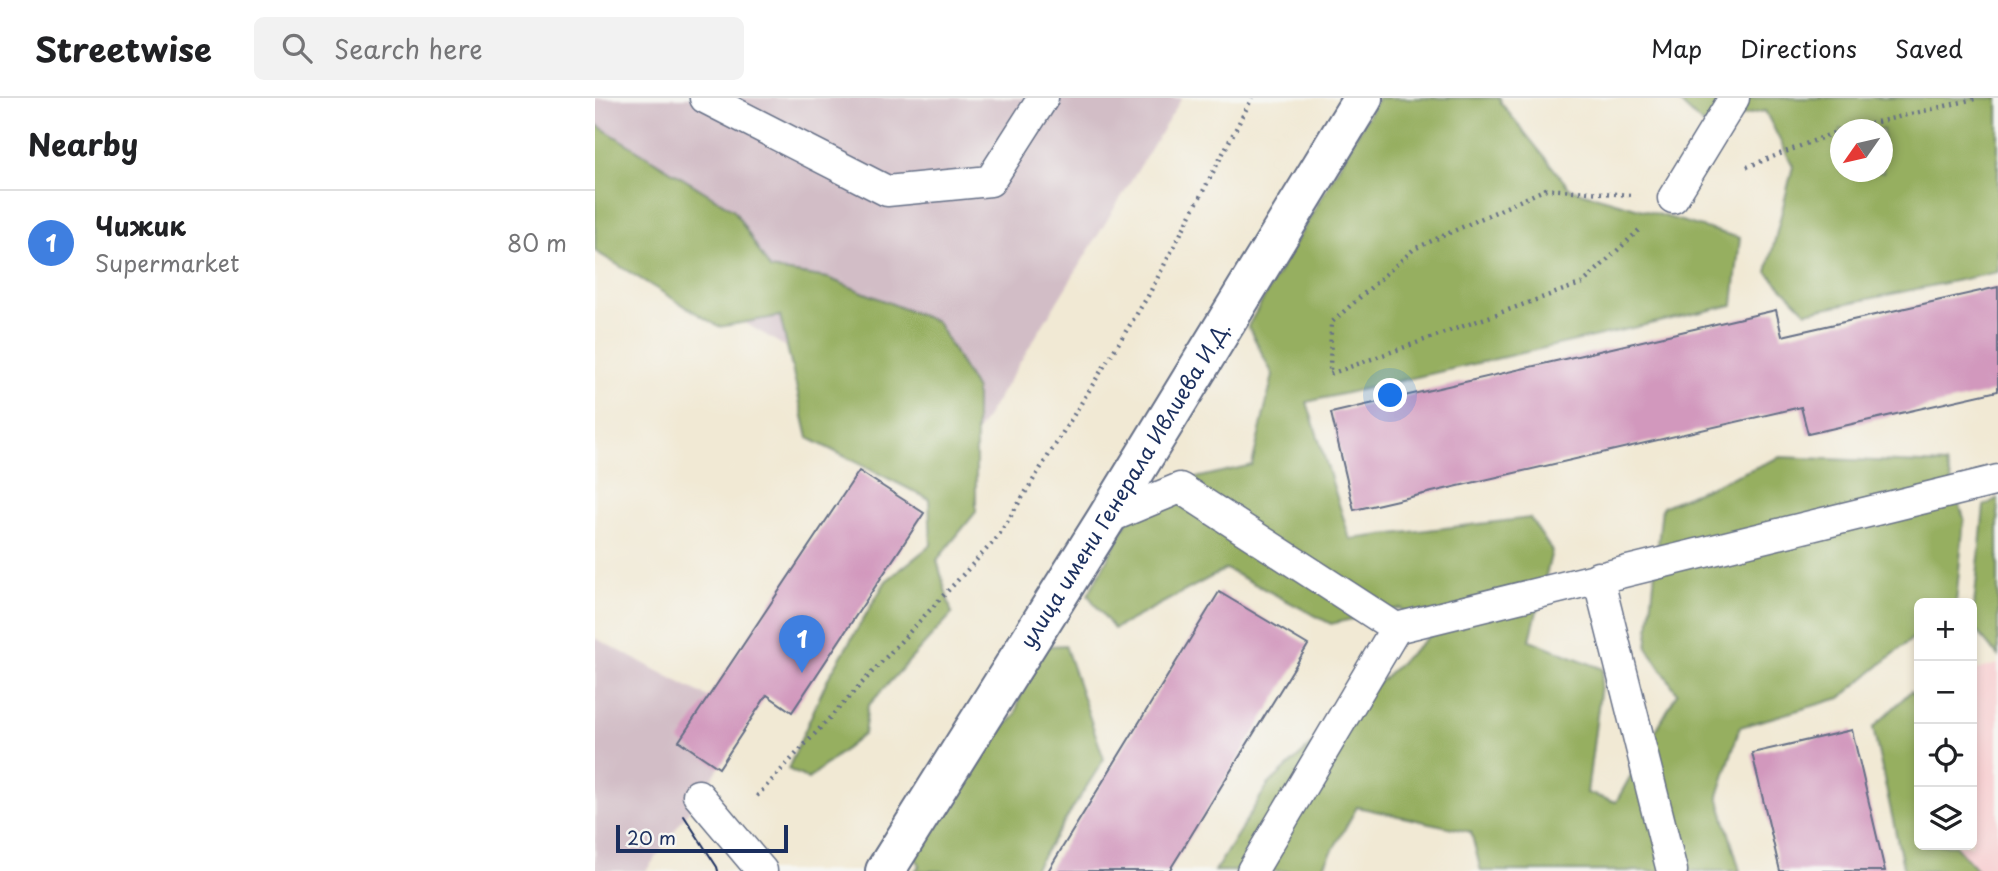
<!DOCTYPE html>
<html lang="en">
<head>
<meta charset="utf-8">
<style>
	body { margin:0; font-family:"Playpen Sans",sans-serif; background:#f2f2f2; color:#202124 }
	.controls { position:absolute; right:21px; bottom:21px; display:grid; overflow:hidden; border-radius:10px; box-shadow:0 4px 10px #0003 }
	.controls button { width:63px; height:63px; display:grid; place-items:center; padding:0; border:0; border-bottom:2px solid #e0e0e0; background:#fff; color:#202124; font:35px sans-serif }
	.compass { position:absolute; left:1235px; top:21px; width:63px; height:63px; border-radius:50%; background:#fff; box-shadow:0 4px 10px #0003; rotate:236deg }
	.scale { position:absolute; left:21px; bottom:18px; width:172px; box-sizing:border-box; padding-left:7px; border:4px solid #1b2f5e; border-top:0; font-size:19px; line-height:24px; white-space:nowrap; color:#1b2f5e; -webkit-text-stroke:5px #f6f6f2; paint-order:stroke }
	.you { position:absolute; left:796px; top:298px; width:24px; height:24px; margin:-18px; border:5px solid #fff; border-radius:50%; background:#1a73e8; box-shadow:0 0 0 10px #1a73e833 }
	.badge { display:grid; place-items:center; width:46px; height:46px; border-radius:50%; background:#b5179e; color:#fff; font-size:23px; font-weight:700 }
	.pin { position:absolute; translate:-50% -58px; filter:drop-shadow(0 2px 4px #0008) }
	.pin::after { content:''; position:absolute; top:37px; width:24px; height:21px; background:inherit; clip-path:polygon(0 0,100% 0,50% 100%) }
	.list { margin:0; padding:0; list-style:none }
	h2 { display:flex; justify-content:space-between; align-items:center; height:91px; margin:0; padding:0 28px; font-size:30px }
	h2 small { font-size:23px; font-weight:400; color:#757577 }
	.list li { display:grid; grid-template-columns:46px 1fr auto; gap:21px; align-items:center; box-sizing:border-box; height:105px; padding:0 28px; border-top:2px solid #e0e0e0 }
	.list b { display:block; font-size:26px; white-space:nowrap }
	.list p { margin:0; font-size:23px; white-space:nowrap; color:#757577 }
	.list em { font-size:23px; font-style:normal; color:#757577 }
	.icon { flex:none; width:38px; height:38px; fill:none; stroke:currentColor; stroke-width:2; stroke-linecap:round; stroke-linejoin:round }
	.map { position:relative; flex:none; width:1403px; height:773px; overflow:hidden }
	header { display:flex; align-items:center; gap:42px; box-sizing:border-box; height:98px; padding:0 35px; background:#fff; border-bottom:2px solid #e0e0e0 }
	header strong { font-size:33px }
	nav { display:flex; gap:38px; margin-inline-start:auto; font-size:24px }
	.search { width:490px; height:63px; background:#f2f2f2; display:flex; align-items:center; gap:18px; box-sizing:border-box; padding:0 24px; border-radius:10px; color:#757577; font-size:26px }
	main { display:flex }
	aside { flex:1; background:#fff }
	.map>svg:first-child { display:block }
	.built { fill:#f7cfd1 }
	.industrial { fill:#d2bdc6 }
	.forest { fill:#96af60; stroke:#586f5f; stroke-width:2; fill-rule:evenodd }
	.building { fill:#d298bd }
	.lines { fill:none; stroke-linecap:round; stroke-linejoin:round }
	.service-casing { stroke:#667087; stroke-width:33 }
	.tertiary-casing { stroke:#667087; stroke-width:42 }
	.path { stroke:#667087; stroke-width:4.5; stroke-dasharray:2 5; stroke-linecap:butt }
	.service { stroke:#fff; stroke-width:30 }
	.tertiary { stroke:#fff; stroke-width:38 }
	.tram { stroke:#1b2f5e; stroke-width:2 }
	.labels { text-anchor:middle; stroke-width:7; stroke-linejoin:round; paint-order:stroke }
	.street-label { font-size:21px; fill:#1b2f5e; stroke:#f6f6f2 }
</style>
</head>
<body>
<header>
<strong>Streetwise</strong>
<div class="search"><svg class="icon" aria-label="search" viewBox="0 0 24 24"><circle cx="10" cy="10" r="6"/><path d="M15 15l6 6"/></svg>Search here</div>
<nav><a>Map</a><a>Directions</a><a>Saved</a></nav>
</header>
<main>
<aside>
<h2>Nearby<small></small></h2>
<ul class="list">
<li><span class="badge" style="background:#3f7fe0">1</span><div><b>Чижик</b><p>Supermarket</p></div><em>80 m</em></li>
</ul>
</aside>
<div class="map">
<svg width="1403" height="773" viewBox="0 0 1403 773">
	<rect width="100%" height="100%" fill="#f6f6f2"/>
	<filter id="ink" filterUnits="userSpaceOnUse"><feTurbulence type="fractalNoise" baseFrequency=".0143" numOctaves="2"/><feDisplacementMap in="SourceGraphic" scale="14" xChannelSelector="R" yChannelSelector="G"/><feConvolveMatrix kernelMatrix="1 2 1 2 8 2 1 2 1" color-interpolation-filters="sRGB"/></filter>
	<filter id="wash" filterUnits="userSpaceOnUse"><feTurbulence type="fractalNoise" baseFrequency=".00686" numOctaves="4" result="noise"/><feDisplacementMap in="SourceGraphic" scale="28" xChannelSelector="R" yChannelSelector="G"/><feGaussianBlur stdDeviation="1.57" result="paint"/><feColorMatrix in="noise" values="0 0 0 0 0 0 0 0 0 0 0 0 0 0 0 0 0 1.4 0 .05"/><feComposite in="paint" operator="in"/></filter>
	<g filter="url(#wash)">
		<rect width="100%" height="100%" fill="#f1e9d4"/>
		<path class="built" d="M 1403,566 L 1403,773 L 1343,773 L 1337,747 L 1377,747 L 1377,573 Z"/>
		<g class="industrial">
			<path d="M 0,0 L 587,0 L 370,354 L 0,137 Z"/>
			<path d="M 0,540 L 113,599 L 84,643 L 124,670 L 51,773 L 0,773 Z"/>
		</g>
		<g class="forest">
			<path d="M 783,0 L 905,0 L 906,5 L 975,91 L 1145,140 L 1138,207 L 712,304 L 755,441 L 935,420 L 957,453 L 935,542 L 1008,571 L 992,695 L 1021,704 L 1082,595 L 1052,549 L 1067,409 L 1185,359 L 1351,366 L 1369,420 L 1361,505 L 1324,505 L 1324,535 L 1245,600 L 1145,629 L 1123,698 L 1145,773 L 886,773 L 876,734 L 762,709 L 726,773 L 620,773 L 673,687 L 835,537 L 805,510 L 736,526 L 631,471 L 519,531 L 493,497 L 549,392 L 657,367 L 678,277 L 653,228 Z"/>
			<path d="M 1080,0 L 1403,0 L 1403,174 L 1211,214 L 1172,174 L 1198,68 L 1170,13 L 1107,26 ZM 1246,32 L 1288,32 L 1288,74 L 1246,74 Z"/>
			<path d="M 0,26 L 139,112 L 175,171 L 233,180 L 342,224 L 381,292 L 381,414 L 342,462 L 357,516 L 273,608 L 269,636 L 213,681 L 193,671 L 232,582 L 291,483 L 336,447 L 334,401 L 213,340 L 185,218 L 124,229 L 0,153 Z"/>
			<path d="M 1403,400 L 1403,558 L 1377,528 L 1389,408 Z"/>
			<path d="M 470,547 L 509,661 L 438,773 L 320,773 L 325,767 L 302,733 L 420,618 L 438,549 Z"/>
			<path d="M 1316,593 L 1324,601 L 1324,747 L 1360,747 L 1383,773 L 1309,773 L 1278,630 Z"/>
		</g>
		<g id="blocks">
			<g class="building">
				<path d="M 1403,189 L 1403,293 L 1213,336 L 1206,309 L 759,412 L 736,315 L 1181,212 L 1187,238 Z"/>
				<path d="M 264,373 L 329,415 L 197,614 L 172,597 L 124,670 L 84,643 Z"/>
				<path d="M 624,494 L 713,547 L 584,757 L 574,773 L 453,773 Z"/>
				<path d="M 1257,632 L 1290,773 L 1185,773 L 1157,655 Z"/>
			</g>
		</g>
	</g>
	<g filter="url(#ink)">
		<use href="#blocks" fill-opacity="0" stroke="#667087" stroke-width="2"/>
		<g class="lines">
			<g class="service-casing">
				<g id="service">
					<path d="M 110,0 L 292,93 L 395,83 L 448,0"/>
					<path d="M 1078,100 L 1139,0"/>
					<path d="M 511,421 L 585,390 L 801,530 L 1403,382"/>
					<path d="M 1003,479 L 1077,773"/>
					<path d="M 103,697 L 167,773"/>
					<path d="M 657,773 L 801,530"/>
				</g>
			</g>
			<g class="tertiary-casing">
				<g id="tertiary">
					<path id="s1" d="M 290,773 L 511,421 L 768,0"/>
				</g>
			</g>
			<g class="path">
				<path d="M 1248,32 L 1384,0"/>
				<path d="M 1152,69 L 1246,32"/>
				<path d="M 1035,97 L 951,91 L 819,151 L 736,225 L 735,276 L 988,185 L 1046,130"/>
				<path d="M 162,698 L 402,440 L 553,198 L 657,0"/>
			</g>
			<use href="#service" class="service"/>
			<use href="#tertiary" class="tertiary"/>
			<path class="tram" d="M 89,718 L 122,769 L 123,773"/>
		</g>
	</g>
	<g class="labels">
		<g class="street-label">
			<text dy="7" stroke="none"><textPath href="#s1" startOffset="455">улица имени Генерала Ивлиева И.Д.</textPath></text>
		</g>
	</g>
</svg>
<div class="controls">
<button>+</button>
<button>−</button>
<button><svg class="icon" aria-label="locate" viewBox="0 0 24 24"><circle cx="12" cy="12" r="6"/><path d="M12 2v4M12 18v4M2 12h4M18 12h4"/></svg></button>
<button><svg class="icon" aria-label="layers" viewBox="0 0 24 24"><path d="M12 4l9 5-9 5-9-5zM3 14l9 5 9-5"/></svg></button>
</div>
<svg class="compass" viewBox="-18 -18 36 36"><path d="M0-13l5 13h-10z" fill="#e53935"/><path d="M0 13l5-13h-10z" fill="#757577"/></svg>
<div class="scale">20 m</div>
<div class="you"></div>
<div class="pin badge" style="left:207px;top:575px;background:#3f7fe0">1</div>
</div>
</main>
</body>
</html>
